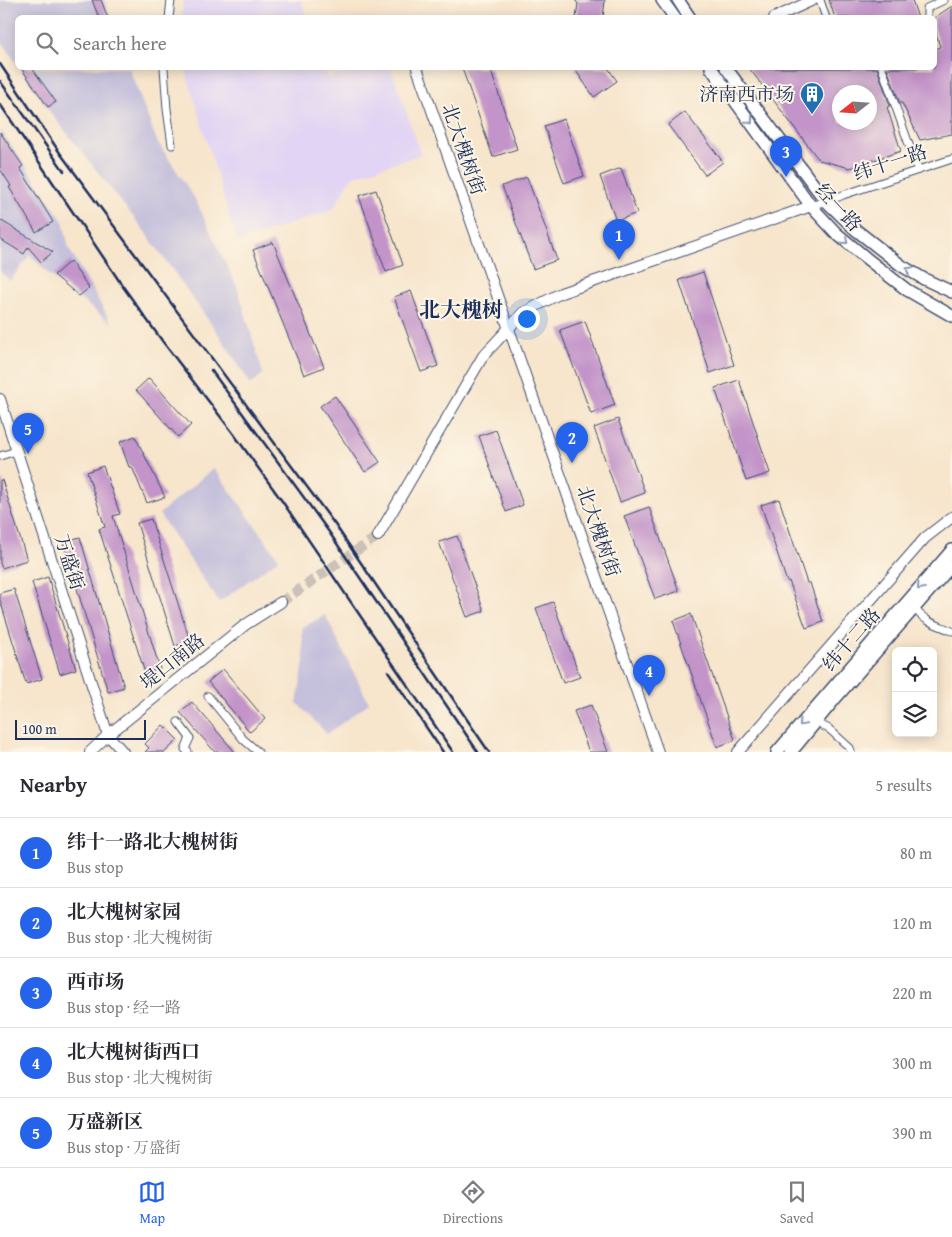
<!DOCTYPE html>
<html lang="en">
<head>
<meta charset="utf-8">
<style>
	body { margin:0; font-family:"Gentium Book Plus","Noto Serif SC",serif; background:#f2f2f3; color:#2b2b33 }
	.controls { position:absolute; right:15px; bottom:15px; display:grid; overflow:hidden; border-radius:8px; box-shadow:0 2px 12px #0003 }
	.controls button { width:45px; height:45px; display:grid; place-items:center; padding:0; border:0; border-bottom:1px solid #e1e1e2; background:#fff; color:#2b2b33; font:25px sans-serif }
	.compass { position:absolute; left:832px; top:85px; width:45px; height:45px; border-radius:50%; background:#fff; box-shadow:0 2px 12px #0003; rotate:253deg }
	.scale { position:absolute; left:15px; bottom:12px; width:131px; box-sizing:border-box; padding-left:5px; border:2px solid #1b2f5e; border-top:0; font-size:14px; line-height:18px; white-space:nowrap; color:#1b2f5e; -webkit-text-stroke:4px #fcf5e5; paint-order:stroke }
	.you { position:absolute; left:526px; top:318px; width:18px; height:18px; margin:-12px; border:4px solid #fff; border-radius:50%; background:#1a73e8; box-shadow:0 0 0 8px #1a73e833 }
	.badge { display:grid; place-items:center; width:32px; height:32px; border-radius:50%; background:#2563eb; color:#fff; font-size:16px; font-weight:700 }
	.pin { position:absolute; translate:-50% -41px; filter:drop-shadow(0 1px 2px #0008) }
	.pin::after { content:''; position:absolute; top:26px; width:18px; height:15px; background:inherit; clip-path:polygon(0 0,100% 0,50% 100%) }
	.list { margin:0; padding:0; list-style:none }
	h2 { display:flex; justify-content:space-between; align-items:center; height:65px; margin:0; padding:0 20px; font-size:21px }
	h2 small { font-size:16px; font-weight:400; color:#7c7c81 }
	.list li { display:grid; grid-template-columns:32px 1fr auto; gap:15px; align-items:center; box-sizing:border-box; height:70px; padding:0 20px; border-top:1px solid #e1e1e2 }
	.list b { display:block; font-size:19px; white-space:nowrap }
	.list p { margin:0; font-size:16px; white-space:nowrap; color:#7c7c81 }
	.list em { font-size:16px; font-style:normal; color:#7c7c81 }
	.icon { flex:none; width:28px; height:28px; fill:none; stroke:currentColor; stroke-width:2; stroke-linecap:round; stroke-linejoin:round }
	.map { position:relative; flex:none; width:952px; height:752px; overflow:hidden }
	.search { position:absolute; background:#fff; box-shadow:0 2px 12px #0003; left:15px; right:15px; top:15px; height:55px; display:flex; align-items:center; gap:12px; box-sizing:border-box; padding:0 18px; border-radius:8px; color:#7c7c81; font-size:19px }
	.sheet { height:415px; background:#fff }
	nav { display:flex; justify-content:space-around; align-items:center; box-sizing:border-box; height:70px; border-top:1px solid #e1e1e2; background:#fff; font-size:14px; color:#7c7c81 }
	nav a { display:grid; justify-items:center; gap:2px }
	nav .on { color:#2563eb }
	.map>svg:first-child { display:block }
	.built { fill:#e1d4f4 }
	.industrial { fill:#c5c0db }
	.building { fill:#c294c9; fill-rule:evenodd }
	.lines { fill:none; stroke-linecap:round; stroke-linejoin:round }
	.secondary-tunnel { stroke:#cbc1b6; stroke-width:10; stroke-dasharray:10 5; stroke-linecap:butt }
	.street-casing { stroke:#3c4a6e; stroke-width:9 }
	.secondary-casing { stroke:#3c4a6e; stroke-width:12 }
	.primary-casing { stroke:#3c4a6e; stroke-width:14 }
	.street { stroke:#fff; stroke-width:7 }
	.secondary { stroke:#fff; stroke-width:10 }
	.primary { stroke:#fff; stroke-width:11 }
	.rail { stroke:#1b2f5e; stroke-width:2.5 }
	.oneway { stroke:#8d97ae }
	.labels { text-anchor:middle; stroke-width:4; stroke-linejoin:round; paint-order:stroke }
	.poi-label { font-size:19px; fill:#1b2f5e; stroke:#fcf5e5; text-anchor:end }
	.street-label { font-size:19px; fill:#1b2f5e; stroke:#fcf5e5 }
	.quarter-label { font-size:21px; font-weight:bold; fill:#1b2f5e; stroke:#fcf5e5 }
</style>
</head>
<body>
<div class="map">
<svg width="952" height="752" viewBox="0 0 952 752">
	<rect width="100%" height="100%" fill="#fcf5e5"/>
	<filter id="ink" filterUnits="userSpaceOnUse"><feTurbulence type="fractalNoise" baseFrequency=".02" numOctaves="2"/><feDisplacementMap in="SourceGraphic" scale="10" xChannelSelector="R" yChannelSelector="G"/><feConvolveMatrix kernelMatrix="1 2 1 2 8 2 1 2 1" color-interpolation-filters="sRGB"/></filter>
	<filter id="wash" filterUnits="userSpaceOnUse"><feTurbulence type="fractalNoise" baseFrequency=".0096" numOctaves="4" result="noise"/><feDisplacementMap in="SourceGraphic" scale="20" xChannelSelector="R" yChannelSelector="G"/><feGaussianBlur stdDeviation="1.12" result="paint"/><feColorMatrix in="noise" values="0 0 0 0 0 0 0 0 0 0 0 0 0 0 0 0 0 1.4 0 .05"/><feComposite in="paint" operator="in"/></filter>
	<g filter="url(#wash)">
		<rect width="100%" height="100%" fill="#f7e5cc"/>
		<g class="built">
			<path d="M 183,0 L 301,0 L 307,17 L 182,17 Z"/>
			<path d="M 185,68 L 324,68 L 328,78 L 360,68 L 391,68 L 421,154 L 352,177 L 332,210 L 237,242 Z"/>
		</g>
		<g class="industrial">
			<path d="M 0,0 L 104,0 L 110,17 L 18,18 L 17,64 L 0,38 Z"/>
			<path d="M 20,68 L 129,68 L 157,141 L 194,197 L 238,289 L 263,374 L 251,384 L 217,332 L 143,229 L 50,112 Z"/>
			<path d="M 0,129 L 63,221 L 69,249 L 112,324 L 50,275 L 30,255 L 10,281 L 0,271 Z"/>
			<path d="M 214,468 L 279,559 L 219,602 L 159,514 Z"/>
			<path d="M 325,615 L 369,703 L 327,734 L 297,703 L 304,662 L 302,628 Z"/>
		</g>
		<g id="blocks">
			<g class="building">
				<path d="M 92,0 L 101,0 L 108,18 L 99,18 Z"/>
				<path d="M 575,0 L 605,0 L 603,18 L 576,18 L 578,4 Z"/>
				<path d="M 829,0 L 912,0 L 918,18 L 835,18 Z"/>
				<path d="M 952,6 L 952,134 L 920,140 L 902,103 L 900,103 L 887,68 L 934,68 L 934,49 L 940,47 L 934,26 L 934,18 Z"/>
				<path d="M 21,68 L 32,68 L 56,102 L 48,107 Z"/>
				<path d="M 462,68 L 490,68 L 517,149 L 493,157 Z"/>
				<path d="M 574,68 L 608,68 L 617,81 L 594,97 Z"/>
				<path d="M 749,68 L 877,68 L 890,106 L 887,107 L 901,151 L 850,168 L 819,160 ZM 840,92 L 870,92 L 870,122 L 840,122 Z"/>
				<path d="M 685,112 L 723,162 L 705,175 L 668,125 Z"/>
				<path d="M 564,119 L 584,176 L 564,183 L 544,126 Z"/>
				<path d="M 0,132 L 23,166 L 20,168 L 53,222 L 36,232 L 9,187 L 11,186 L 0,169 Z"/>
				<path d="M 621,168 L 637,213 L 616,221 L 600,176 Z"/>
				<path d="M 527,177 L 557,260 L 533,269 L 502,186 Z"/>
				<path d="M 376,190 L 403,265 L 386,272 L 359,196 Z"/>
				<path d="M 0,220 L 53,252 L 41,262 L 28,247 L 24,254 L 0,239 Z"/>
				<path d="M 273,242 L 324,367 L 304,375 L 253,250 Z"/>
				<path d="M 70,261 L 89,288 L 79,296 L 54,275 Z"/>
				<path d="M 703,272 L 734,365 L 710,373 L 679,280 Z"/>
				<path d="M 411,291 L 438,366 L 421,372 L 394,297 Z"/>
				<path d="M 585,321 L 615,405 L 591,414 L 560,330 Z"/>
				<path d="M 149,378 L 191,425 L 178,437 L 136,390 Z"/>
				<path d="M 739,380 L 770,473 L 746,481 L 715,388 Z"/>
				<path d="M 335,396 L 380,462 L 365,472 L 320,406 Z"/>
				<path d="M 618,419 L 645,493 L 620,502 L 594,428 Z"/>
				<path d="M 496,430 L 523,505 L 506,512 L 479,436 Z"/>
				<path d="M 135,436 L 165,497 L 147,503 L 132,467 L 129,467 L 120,442 Z"/>
				<path d="M 103,466 L 120,514 L 113,516 L 160,669 L 145,673 L 99,529 L 105,527 L 87,472 Z"/>
				<path d="M 0,480 L 2,480 L 27,560 L 2,568 L 0,563 Z"/>
				<path d="M 779,499 L 807,583 L 810,583 L 823,622 L 806,628 L 789,581 L 787,582 L 761,505 Z"/>
				<path d="M 649,507 L 679,591 L 655,599 L 624,516 Z"/>
				<path d="M 151,519 L 190,641 L 175,646 L 137,523 Z"/>
				<path d="M 457,536 L 484,611 L 467,617 L 439,542 Z"/>
				<path d="M 80,537 L 124,687 L 108,692 L 63,542 Z"/>
				<path d="M 48,577 L 76,669 L 60,674 L 32,582 Z"/>
				<path d="M 14,589 L 42,679 L 26,684 L 0,600 L 0,593 Z"/>
				<path d="M 553,602 L 580,677 L 563,683 L 536,608 Z"/>
				<path d="M 691,614 L 735,740 L 717,747 L 673,621 Z"/>
				<path d="M 223,669 L 265,719 L 250,732 L 208,682 Z"/>
				<path d="M 192,702 L 235,752 L 215,752 L 180,712 Z"/>
				<path d="M 591,705 L 608,752 L 589,752 L 574,711 Z"/>
				<path d="M 163,725 L 178,740 L 165,752 L 145,752 L 149,748 L 145,744 Z"/>
			</g>
		</g>
	</g>
	<g filter="url(#ink)">
		<use href="#blocks" fill-opacity="0" stroke="#3c4a6e" stroke-width="1"/>
		<g class="lines">
			<path class="secondary-tunnel" d="M 281,602 L 378,536"/>
			<g class="street-casing">
				<g id="street">
					<path d="M 820,0 L 826,18"/>
					<path d="M 169,18 L 171,0"/>
					<path d="M 927,18 L 927,8 L 944,0"/>
					<path d="M 164,68 L 167,109 L 172,145"/>
					<path d="M 882,68 L 918,170"/>
					<path d="M 811,206 C 822,202 832,200 843,195 L 952,159"/>
					<path d="M 0,456 L 16,451"/>
					<path d="M 914,608 C 926,623 936,624 952,631"/>
					<path d="M 208,696 L 243,739 L 258,752"/>
					<path d="M 178,722 L 190,738 L 185,749 L 188,752"/>
					<path d="M 823,726 L 829,729 L 850,748 L 851,752"/>
				</g>
			</g>
			<g class="secondary-casing">
				<g id="secondary">
					<path d="M 774,18 L 813,0"/>
					<path d="M 417,68 L 658,752"/>
					<path d="M 0,399 L 108,735 L 123,752"/>
					<path d="M 378,536 L 483,356 L 523,313 L 561,293 L 811,206"/>
					<path d="M 90,752 L 108,735 L 245,625 L 281,602"/>
					<path d="M 738,752 L 925,538 L 952,517"/>
				</g>
			</g>
			<g class="primary-casing">
				<g id="primary">
					<path d="M 662,0 L 675,18"/>
					<path d="M 678,0 L 690,18"/>
					<path d="M 711,68 L 811,206 L 836,233 L 866,258 L 907,290 L 952,316"/>
					<path d="M 726,68 L 825,200 L 856,230 L 902,266 L 924,279 L 952,292"/>
					<path d="M 777,752 L 952,550"/>
					<path d="M 791,752 L 834,700 L 952,565"/>
				</g>
			</g>
			<use href="#street" class="street"/>
			<use href="#secondary" class="secondary"/>
			<use href="#primary" class="primary"/>
			<g class="rail">
				<path d="M 0,64 L 60,153 L 336,526 L 489,752"/>
				<path d="M 0,81 L 64,171"/>
				<path d="M 0,104 L 124,288 L 163,342 L 233,433 L 282,501 L 453,752"/>
				<path d="M 211,370 L 329,532 L 478,752"/>
				<path d="M 388,671 L 443,752"/>
			</g>
		</g>
		<defs><path id="oneway-chevron" d="M-2-3.5L2.5 0L-2 3.5" fill="none" stroke-width="1.6" stroke-linecap="round" stroke-linejoin="round" transform="scale(1.25)"/></defs>
		<g class="oneway">
			<use href="#oneway-chevron" transform="translate(750 121) rotate(54)"/>
			<use href="#oneway-chevron" transform="translate(845 241) rotate(41)"/>
			<use href="#oneway-chevron" transform="translate(909 270) rotate(-148)"/>
			<use href="#oneway-chevron" transform="translate(920 587) rotate(131)"/>
			<use href="#oneway-chevron" transform="translate(802 723) rotate(131)"/>
		</g>
	</g>
	<defs>
		<g id="building-pin" transform="scale(1.25)"><path d="M0 17L-7.5 6A9.5 9.5 0 1 1 7.5 6Z" fill="#1f6fb2" stroke="#fcf5e5"/><path d="M-4-6H4V6H1V3H-1V6H-4ZM-2.5-4.3h1.7v1.8h-1.7ZM.8-4.3h1.7v1.8H.8ZM-2.5-1h1.7V.8h-1.7ZM.8-1h1.7V.8H.8Z" fill="#fff"/></g>
	</defs>
	<g fill-rule="evenodd">
		<use href="#building-pin" x="812" y="94"/>
	</g>
	<g class="labels">
		<g class="poi-label">
			<text x="794" y="101">济南西市场</text>
		</g>
		<g class="street-label">
			<text transform="translate(464 149) rotate(71)" y="7">北大槐树街</text>
			<text transform="translate(890 162) rotate(-18)" y="7">纬十一路</text>
			<text transform="translate(839 207) rotate(47)" y="7">经一路</text>
			<text transform="translate(599 531) rotate(71)" y="7">北大槐树街</text>
			<text transform="translate(70 562) rotate(72)" y="7">万盛街</text>
			<text transform="translate(851 639) rotate(-49)" y="7">纬十二路</text>
			<text transform="translate(172 661) rotate(-39)" y="7">堤口南路</text>
		</g>
		<g class="quarter-label">
			<text x="461" y="317">北大槐树</text>
		</g>
	</g>
</svg>
<div class="controls">
<button><svg class="icon" aria-label="locate" viewBox="0 0 24 24"><circle cx="12" cy="12" r="6"/><path d="M12 2v4M12 18v4M2 12h4M18 12h4"/></svg></button>
<button><svg class="icon" aria-label="layers" viewBox="0 0 24 24"><path d="M12 4l9 5-9 5-9-5zM3 14l9 5 9-5"/></svg></button>
</div>
<svg class="compass" viewBox="-18 -18 36 36"><path d="M0-13l5 13h-10z" fill="#e53935"/><path d="M0 13l5-13h-10z" fill="#7c7c81"/></svg>
<div class="scale">100 m</div>
<div class="you"></div>
<div class="pin badge" style="left:619px;top:260px">1</div>
<div class="pin badge" style="left:572px;top:463px">2</div>
<div class="pin badge" style="left:786px;top:177px">3</div>
<div class="pin badge" style="left:649px;top:696px">4</div>
<div class="pin badge" style="left:28px;top:454px">5</div>
<div class="search"><svg class="icon" aria-label="search" viewBox="0 0 24 24"><circle cx="10" cy="10" r="6"/><path d="M15 15l6 6"/></svg>Search here</div>
</div>
<section class="sheet">
<h2>Nearby<small>5 results</small></h2>
<ul class="list">
<li><span class="badge">1</span><div><b>纬十一路北大槐树街</b><p>Bus stop</p></div><em>80 m</em></li>
<li><span class="badge">2</span><div><b>北大槐树家园</b><p>Bus stop · 北大槐树街</p></div><em>120 m</em></li>
<li><span class="badge">3</span><div><b>西市场</b><p>Bus stop · 经一路</p></div><em>220 m</em></li>
<li><span class="badge">4</span><div><b>北大槐树街西口</b><p>Bus stop · 北大槐树街</p></div><em>300 m</em></li>
<li><span class="badge">5</span><div><b>万盛新区</b><p>Bus stop · 万盛街</p></div><em>390 m</em></li>
</ul>
</section>
<nav>
<a class="on"><svg class="icon" aria-label="map" viewBox="0 0 24 24"><path d="M3 6l6-2 6 2 6-2v14l-6 2-6-2-6 2zM9 4v14M15 6v14"/></svg>Map</a>
<a><svg class="icon" aria-label="directions" viewBox="0 0 24 24"><path d="M12 3l9 9-9 9-9-9zM9 14v-3h6M13 9l2 2-2 2"/></svg>Directions</a>
<a><svg class="icon" aria-label="saved" viewBox="0 0 24 24"><path d="M7 4h10v16l-5-4-5 4z"/></svg>Saved</a>
</nav>
</body>
</html>
